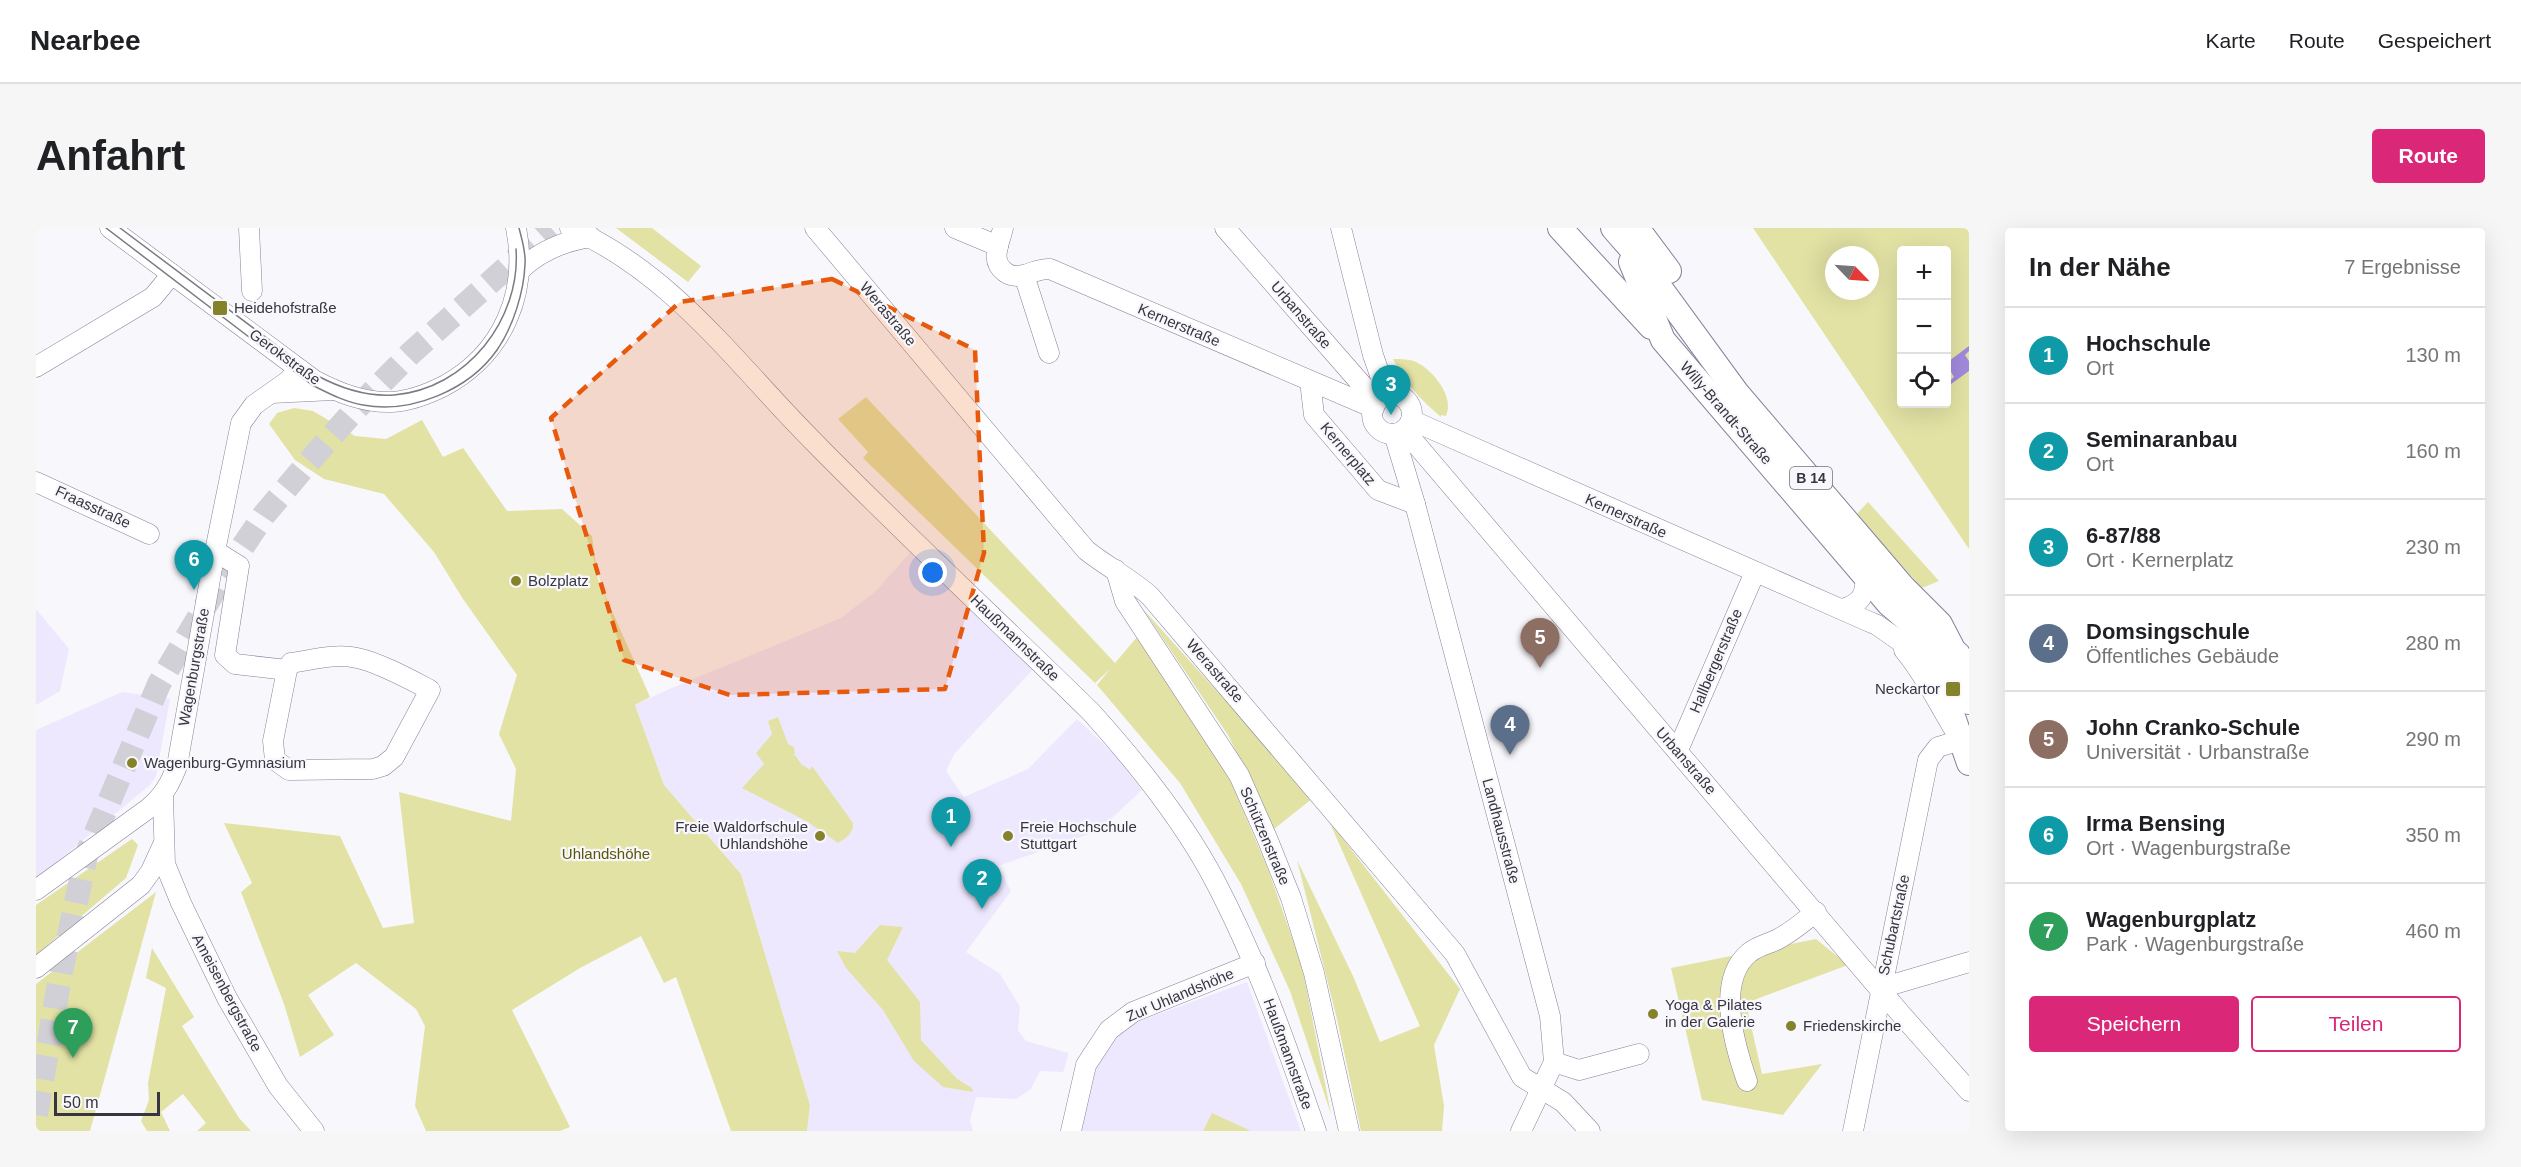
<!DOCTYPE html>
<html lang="de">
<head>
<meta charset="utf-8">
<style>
	body { margin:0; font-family:Helvetica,sans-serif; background:#f6f6f6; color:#202124 }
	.controls { position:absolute; right:18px; top:18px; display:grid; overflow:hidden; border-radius:6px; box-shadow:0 6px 24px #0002 }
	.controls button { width:54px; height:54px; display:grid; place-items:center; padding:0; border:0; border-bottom:2px solid #e0e0e0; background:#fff; color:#202124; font:30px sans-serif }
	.compass { position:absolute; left:1789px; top:18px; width:54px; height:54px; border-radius:50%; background:#fff; box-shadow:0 6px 24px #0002; rotate:115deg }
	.scale { position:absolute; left:18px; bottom:15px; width:106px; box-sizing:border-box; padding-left:6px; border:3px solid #37353f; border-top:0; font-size:16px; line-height:21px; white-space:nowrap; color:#37353f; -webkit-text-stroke:4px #f8f7fc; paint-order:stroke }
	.you { position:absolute; left:897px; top:345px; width:21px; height:21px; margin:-15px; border:4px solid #fff; border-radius:50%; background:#1a73e8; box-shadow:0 0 0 9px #1a73e833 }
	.badge { display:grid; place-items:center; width:39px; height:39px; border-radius:50%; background:#db2777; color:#fff; font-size:20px; font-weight:700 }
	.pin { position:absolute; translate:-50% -50px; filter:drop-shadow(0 2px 3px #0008) }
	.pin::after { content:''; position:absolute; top:32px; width:21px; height:18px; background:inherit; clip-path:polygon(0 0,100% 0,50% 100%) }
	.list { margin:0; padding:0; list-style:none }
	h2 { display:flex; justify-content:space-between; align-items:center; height:78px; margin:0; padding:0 24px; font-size:26px }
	h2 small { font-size:20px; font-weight:400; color:#757577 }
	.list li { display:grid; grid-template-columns:39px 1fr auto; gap:18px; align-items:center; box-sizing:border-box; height:96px; padding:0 24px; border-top:2px solid #e0e0e0 }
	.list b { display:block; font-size:22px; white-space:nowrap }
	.list p { margin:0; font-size:20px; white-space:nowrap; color:#757577 }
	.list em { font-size:20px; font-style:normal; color:#757577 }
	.actions { display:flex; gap:12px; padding:18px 24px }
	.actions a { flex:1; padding:14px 0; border:2px solid #db2777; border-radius:6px; text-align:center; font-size:21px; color:#db2777 }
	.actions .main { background:#db2777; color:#fff }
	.icon { flex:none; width:33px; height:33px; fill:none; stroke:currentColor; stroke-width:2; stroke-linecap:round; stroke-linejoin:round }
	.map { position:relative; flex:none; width:1933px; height:903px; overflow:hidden; border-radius:6px }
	header { display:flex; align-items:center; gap:36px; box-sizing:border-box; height:84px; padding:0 30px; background:#fff; border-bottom:2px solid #e0e0e0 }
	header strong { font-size:28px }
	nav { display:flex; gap:33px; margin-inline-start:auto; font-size:21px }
	.intro { display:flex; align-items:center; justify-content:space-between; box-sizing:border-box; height:144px; padding:0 36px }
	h1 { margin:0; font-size:42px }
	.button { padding:15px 27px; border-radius:6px; background:#db2777; color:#fff; font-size:21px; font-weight:700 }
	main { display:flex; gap:36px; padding:0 36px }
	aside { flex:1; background:#fff; border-radius:6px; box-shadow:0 6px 24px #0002 }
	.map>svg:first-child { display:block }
	.built { fill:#eee8fe }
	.green { fill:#e2e2a5; fill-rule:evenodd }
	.water { fill:#a289dd }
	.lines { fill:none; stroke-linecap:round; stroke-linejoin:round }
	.major-tunnel { stroke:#d1d0d6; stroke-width:24; stroke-dasharray:24 12; stroke-linecap:butt }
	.minor-casing { stroke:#87819a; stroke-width:21 }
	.major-casing { stroke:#87819a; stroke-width:26 }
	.minor { stroke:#fff; stroke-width:20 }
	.major { stroke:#fff; stroke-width:24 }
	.tram { stroke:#7c7b83; stroke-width:1.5 }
	.marked { fill:#e8590c; fill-opacity:0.2; stroke:#e8590c; stroke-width:4.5; stroke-dasharray:12 8; stroke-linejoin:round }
	.poi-dot { fill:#84832c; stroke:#f8f7fc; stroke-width:2 }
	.labels { text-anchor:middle; stroke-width:4.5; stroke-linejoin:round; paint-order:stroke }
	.shield { fill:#f8f7fc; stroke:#716f78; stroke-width:1.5 }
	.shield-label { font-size:14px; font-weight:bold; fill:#37353f }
	.poi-label { font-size:15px; fill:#37353f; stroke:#f8f7fc; text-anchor:start }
	.street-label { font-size:15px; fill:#37353f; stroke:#f8f7fc }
	.park-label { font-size:15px; fill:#595708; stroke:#f8f7fc }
</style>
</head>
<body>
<header>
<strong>Nearbee</strong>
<nav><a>Karte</a><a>Route</a><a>Gespeichert</a></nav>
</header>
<div class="intro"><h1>Anfahrt</h1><a class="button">Route</a></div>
<main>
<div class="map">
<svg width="1933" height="903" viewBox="0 0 1933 903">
	<rect width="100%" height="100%" fill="#f8f7fc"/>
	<g class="built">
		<path d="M 879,319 L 1002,436 L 918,526 L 910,543 L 928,569 L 992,541 L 1041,491 L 1080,528 L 1106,562 L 1062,603 L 962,638 L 975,663 L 930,724 L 964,746 L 984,779 L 982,802 L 990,813 L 1033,825 L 1027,844 L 1004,843 L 995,861 L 980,871 L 940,869 L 934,893 L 937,903 L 771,903 L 774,877 L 705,646 L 628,557 L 599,477 L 631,462 L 805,390 L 841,362 Z"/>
		<path d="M 0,381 L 33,421 L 24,463 L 0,477 Z"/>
		<path d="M 86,464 L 134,471 L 120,548 L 114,557 L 0,651 L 0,502 Z"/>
		<path d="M 1211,754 L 1265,903 L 1043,903 L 1055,842 L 1081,801 Z"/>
	</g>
	<g class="green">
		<path d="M 580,0 L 616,0 L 665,38 L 652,54 Z"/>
		<path d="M 1717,0 L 1933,0 L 1933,321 ZM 1866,22 L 1910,22 L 1910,176 L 1866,176 ZM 1798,27 L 1834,27 L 1834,63 L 1798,63 Z"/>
		<path d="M 1357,131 C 1365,131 1373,131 1380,134 C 1397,142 1419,169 1410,188 L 1405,187 L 1405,189 C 1386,173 1368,154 1357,131 Z"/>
		<path d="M 830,169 L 1079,435 L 1101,409 L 1181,522 L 1232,641 L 1266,738 L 1295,886 L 1254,763 L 1205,656 L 1144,555 L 1061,457 L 1074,441 L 1059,455 L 827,230 L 832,224 L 802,191 Z"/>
		<path d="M 258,180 L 277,183 L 319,208 L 350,211 L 386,192 L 407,229 L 427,220 L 471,283 L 526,281 L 556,308 L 562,351 L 614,469 L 599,477 L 628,557 L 705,646 L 774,877 L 771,903 L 695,903 L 640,749 L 628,755 L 605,708 L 544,740 L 476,782 L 534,899 L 524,903 L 390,903 L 379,878 L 389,798 L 380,781 L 320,735 L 272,767 L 298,807 L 264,829 L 248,776 L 205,664 L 216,655 L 188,595 L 304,608 L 347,700 L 378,695 L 363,564 L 475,593 L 480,541 L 463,506 L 481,447 L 427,371 L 398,324 L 348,266 L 288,251 L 259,232 L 233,196 L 241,185 Z"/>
		<path d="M 1832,274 L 1903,353 L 1886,360 L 1820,287 Z"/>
		<path d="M 1107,381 L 1277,570 L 1238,601 L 1192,507 Z"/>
		<path d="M 742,489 L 752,516 L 758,519 L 759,526 L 756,527 L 759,527 L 766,537 L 764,539 L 767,537 L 774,542 L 776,538 L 817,595 C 818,605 810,610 802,615 L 772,594 L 706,560 L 728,536 L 720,525 L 736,506 L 732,493 Z"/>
		<path d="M 1293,593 L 1424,761 L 1398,817 L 1408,878 L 1406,903 L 1325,903 L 1301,791 L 1261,632 L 1317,748 L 1344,814 L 1384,798 Z"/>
		<path d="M 96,611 L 102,617 L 90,650 L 0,727 L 0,677 Z"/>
		<path d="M 120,664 L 54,903 L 0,903 L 0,756 Z"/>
		<path d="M 844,697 L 867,699 L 851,732 L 884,774 L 885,812 L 921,851 L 936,860 L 937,864 L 907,859 L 878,833 L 847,782 L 810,740 L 801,723 L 819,725 Z"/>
		<path d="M 1780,711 L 1812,737 L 1710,775 L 1726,846 L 1786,836 L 1747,887 L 1666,872 L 1635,740 Z"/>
		<path d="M 116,720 L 158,789 L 146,798 L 203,890 L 215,903 L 161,903 L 170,895 L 147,866 L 125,884 L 134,903 L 111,903 L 105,893 L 113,872 L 112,855 L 130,760 L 110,750 Z"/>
		<path d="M 1176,885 L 1213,902 L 1213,903 L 1167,903 Z"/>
	</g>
	<path class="water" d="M 1933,118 L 1933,123 L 1929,127 L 1933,133 L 1933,143 L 1911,159 L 1911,155 L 1918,149 L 1911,137 L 1911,130 L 1913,133 Z"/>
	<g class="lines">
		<path class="major-tunnel" d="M 0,887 L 25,744 L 50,628 L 123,456 L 189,345 L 228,287 L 270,237 L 317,184 L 375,125 L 515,0"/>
		<g class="minor-casing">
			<g id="minor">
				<path d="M 74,0 L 278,152 C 303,165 328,175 356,174 C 375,173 392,166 408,158 C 467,126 493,65 480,0"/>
				<path d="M 213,0 L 216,63"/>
				<path d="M 534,0 C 637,45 701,137 778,214 C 868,306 963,394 1055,484 C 1101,535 1147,592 1179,653 C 1221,733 1251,818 1280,903"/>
				<path d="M 779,0 L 1050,322 C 1071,339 1094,350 1114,368 L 1419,726 L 1486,849 L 1527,874 L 1554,903"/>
				<path d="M 919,0 L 962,18"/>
				<path d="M 967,0 C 964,15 953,32 969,44 C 974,48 981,49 987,47 C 997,45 1004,40 1014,41 L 1338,180"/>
				<path d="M 1189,0 L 1341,174"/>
				<path d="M 1305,0 L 1337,127 L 1351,167"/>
				<path d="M 484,42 C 504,23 527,13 555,9"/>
				<path d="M 988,47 L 1013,125"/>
				<path d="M 0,139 L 117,69 L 136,46"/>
				<path d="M 1274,153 L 1278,187 L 1342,262 L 1379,276"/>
				<path d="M 236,165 L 297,162"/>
				<circle cx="1356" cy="186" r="20"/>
				<path d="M 1375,192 L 1827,391 L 1841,397 L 1898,437"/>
				<path d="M 1368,202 L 1864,785 L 1933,863"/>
				<path d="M 1358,206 L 1379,276 L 1514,788 L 1518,834 L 1485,903"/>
				<path d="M 0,254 L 113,306"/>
				<path d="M 179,323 L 203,338 L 189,427 L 199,436 L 251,442 L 255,435 C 276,432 300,425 321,430 C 342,434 375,452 394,462 L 358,529 L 347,538 L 337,541 L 253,542 L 239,532 L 237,513 L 251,442"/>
				<path d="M 1080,342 L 1089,373 L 1203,547 L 1231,610 L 1255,670 L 1278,745 L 1313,903"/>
				<path d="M 1806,381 C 1823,377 1831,367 1829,349"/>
				<path d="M 1642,522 L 1719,344"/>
				<path d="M 127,568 L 129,636 L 145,675 L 191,770 L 242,858 L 278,903"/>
				<path d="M 0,662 L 113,580 C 128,567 134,556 141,538 L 179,323 L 205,195 L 218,177 L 252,153 L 263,141"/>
				<path d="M 0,740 L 105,657 L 115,643 L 127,617"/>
				<path d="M 1845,760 L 1933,734"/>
				<path d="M 1518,834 L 1543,842 L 1603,826"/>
				<path d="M 1711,853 C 1699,819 1679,753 1713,725 C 1721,718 1733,716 1742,711 C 1756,704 1768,693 1780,684"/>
				<path d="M 1035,903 L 1050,837 L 1073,802 L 1097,784 L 1219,735"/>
				<path d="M 1817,903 L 1892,532 L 1902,519 L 1925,512 C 1905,482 1891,449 1868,422"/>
			</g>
		</g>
		<g class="major-casing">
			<g id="major">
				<path d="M 1524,0 L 1615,99"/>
				<path d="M 1577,0 L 1598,24 L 1701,165 L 1867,359 L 1904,396 L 1919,425 L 1933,474"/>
				<path d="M 1601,0 L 1633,43"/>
				<path d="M 1595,34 L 1627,112 L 1853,376 L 1890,408 L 1922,426"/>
				<path d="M 1882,407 L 1897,431 L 1933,535"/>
			</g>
		</g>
		<use href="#minor" class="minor"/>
		<use href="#major" class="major"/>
		<g class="tram">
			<path d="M 70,0 L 276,157 C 292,165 309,174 327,177 C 375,186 433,162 461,122 C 477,99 488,64 489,36 C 490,24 486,12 483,0"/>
			<path d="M 84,0 L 280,147 C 304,160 330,169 358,167 C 431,161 485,91 480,21"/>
		</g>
	</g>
	<path class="marked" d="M 796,51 L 939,122 L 948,325 L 909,461 L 694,467 L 588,432 L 515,190 L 644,74 Z"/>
	<g class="poi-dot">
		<rect x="176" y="72" width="16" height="16" rx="3"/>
		<circle cx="480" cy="353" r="6"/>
		<rect x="1909" y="453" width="16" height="16" rx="3"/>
		<circle cx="96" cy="535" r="6"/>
		<circle cx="784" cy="608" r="6"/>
		<circle cx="972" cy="608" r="6"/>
		<circle cx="1617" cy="786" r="6"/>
		<circle cx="1755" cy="798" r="6"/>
	</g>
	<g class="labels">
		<rect class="shield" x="1754" y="239" width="42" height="22" rx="4.5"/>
		<g class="shield-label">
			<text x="1775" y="255">B 14</text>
		</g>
		<g class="poi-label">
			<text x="198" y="85">Heidehofstraße</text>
			<text x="492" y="358">Bolzplatz</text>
			<text x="1904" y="466" text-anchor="end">Neckartor</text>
			<text x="108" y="540">Wagenburg-Gymnasium</text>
			<text x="772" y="604" text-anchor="end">Freie Waldorfschule<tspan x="772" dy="17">Uhlandshöhe</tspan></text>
			<text x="984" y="604">Freie Hochschule<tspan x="984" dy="17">Stuttgart</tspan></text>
			<text x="1629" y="782">Yoga &amp; Pilates<tspan x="1629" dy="17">in der Galerie</tspan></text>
			<text x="1767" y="803">Friedenskirche</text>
		</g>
		<g class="street-label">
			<text transform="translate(852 86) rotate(50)" y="5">Werastraße</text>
			<text transform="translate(1265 87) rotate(49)" y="5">Urbanstraße</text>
			<text transform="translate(1143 97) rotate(23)" y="5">Kernerstraße</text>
			<text transform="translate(249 129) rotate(36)" y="5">Gerokstraße</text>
			<text transform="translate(1690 185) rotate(49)" y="5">Willy-Brandt-Straße</text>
			<text transform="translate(1312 226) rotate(50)" y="5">Kernerplatz</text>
			<text transform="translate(57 279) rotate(25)" y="5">Fraasstraße</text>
			<text transform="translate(1590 288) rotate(24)" y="5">Kernerstraße</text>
			<text transform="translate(979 410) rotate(44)" y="5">Haußmannstraße</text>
			<text transform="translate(1680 433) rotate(-67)" y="5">Hallbergerstraße</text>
			<text transform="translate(158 439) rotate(-80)" y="5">Wagenburgstraße</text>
			<text transform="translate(1179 443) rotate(49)" y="5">Werastraße</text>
			<text transform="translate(1650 533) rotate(49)" y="5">Urbanstraße</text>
			<text transform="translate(1465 603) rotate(75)" y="5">Landhausstraße</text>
			<text transform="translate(1229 608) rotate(67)" y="5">Schützenstraße</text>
			<text transform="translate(1858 697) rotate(-78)" y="5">Schubartstraße</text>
			<text transform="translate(191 765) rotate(62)" y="5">Ameisenbergstraße</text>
			<text transform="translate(1144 767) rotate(-23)" y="5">Zur Uhlandshöhe</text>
			<text transform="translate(1252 826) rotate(70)" y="5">Haußmannstraße</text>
		</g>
		<g class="park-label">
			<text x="570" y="631">Uhlandshöhe</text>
		</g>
	</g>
</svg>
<div class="controls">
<button>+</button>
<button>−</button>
<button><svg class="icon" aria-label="locate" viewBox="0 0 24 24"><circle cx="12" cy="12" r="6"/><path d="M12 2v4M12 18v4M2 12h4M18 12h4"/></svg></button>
</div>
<svg class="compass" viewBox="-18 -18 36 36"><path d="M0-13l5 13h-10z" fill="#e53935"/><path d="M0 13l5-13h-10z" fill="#757577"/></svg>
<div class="scale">50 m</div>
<div class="you"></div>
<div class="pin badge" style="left:915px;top:619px;background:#0f9aa8">1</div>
<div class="pin badge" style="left:946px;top:681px;background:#0f9aa8">2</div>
<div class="pin badge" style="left:1355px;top:187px;background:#0f9aa8">3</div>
<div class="pin badge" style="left:1474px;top:527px;background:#5c6f8a">4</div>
<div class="pin badge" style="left:1504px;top:440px;background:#8d6e63">5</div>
<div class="pin badge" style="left:158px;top:362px;background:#0f9aa8">6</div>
<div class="pin badge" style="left:37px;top:830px;background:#2e9e5b">7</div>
</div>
<aside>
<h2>In der Nähe<small>7 Ergebnisse</small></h2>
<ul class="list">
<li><span class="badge" style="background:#0f9aa8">1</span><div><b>Hochschule</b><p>Ort</p></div><em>130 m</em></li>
<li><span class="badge" style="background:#0f9aa8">2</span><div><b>Seminaranbau</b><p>Ort</p></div><em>160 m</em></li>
<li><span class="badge" style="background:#0f9aa8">3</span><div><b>6-87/88</b><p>Ort · Kernerplatz</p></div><em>230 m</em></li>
<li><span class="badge" style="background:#5c6f8a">4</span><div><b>Domsingschule</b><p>Öffentliches Gebäude</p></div><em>280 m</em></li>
<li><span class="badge" style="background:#8d6e63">5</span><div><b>John Cranko-Schule</b><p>Universität · Urbanstraße</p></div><em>290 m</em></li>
<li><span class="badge" style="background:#0f9aa8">6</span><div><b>Irma Bensing</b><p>Ort · Wagenburgstraße</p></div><em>350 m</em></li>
<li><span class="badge" style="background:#2e9e5b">7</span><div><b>Wagenburgplatz</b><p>Park · Wagenburgstraße</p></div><em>460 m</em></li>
</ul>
<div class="actions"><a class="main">Speichern</a><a>Teilen</a></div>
</aside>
</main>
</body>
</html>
